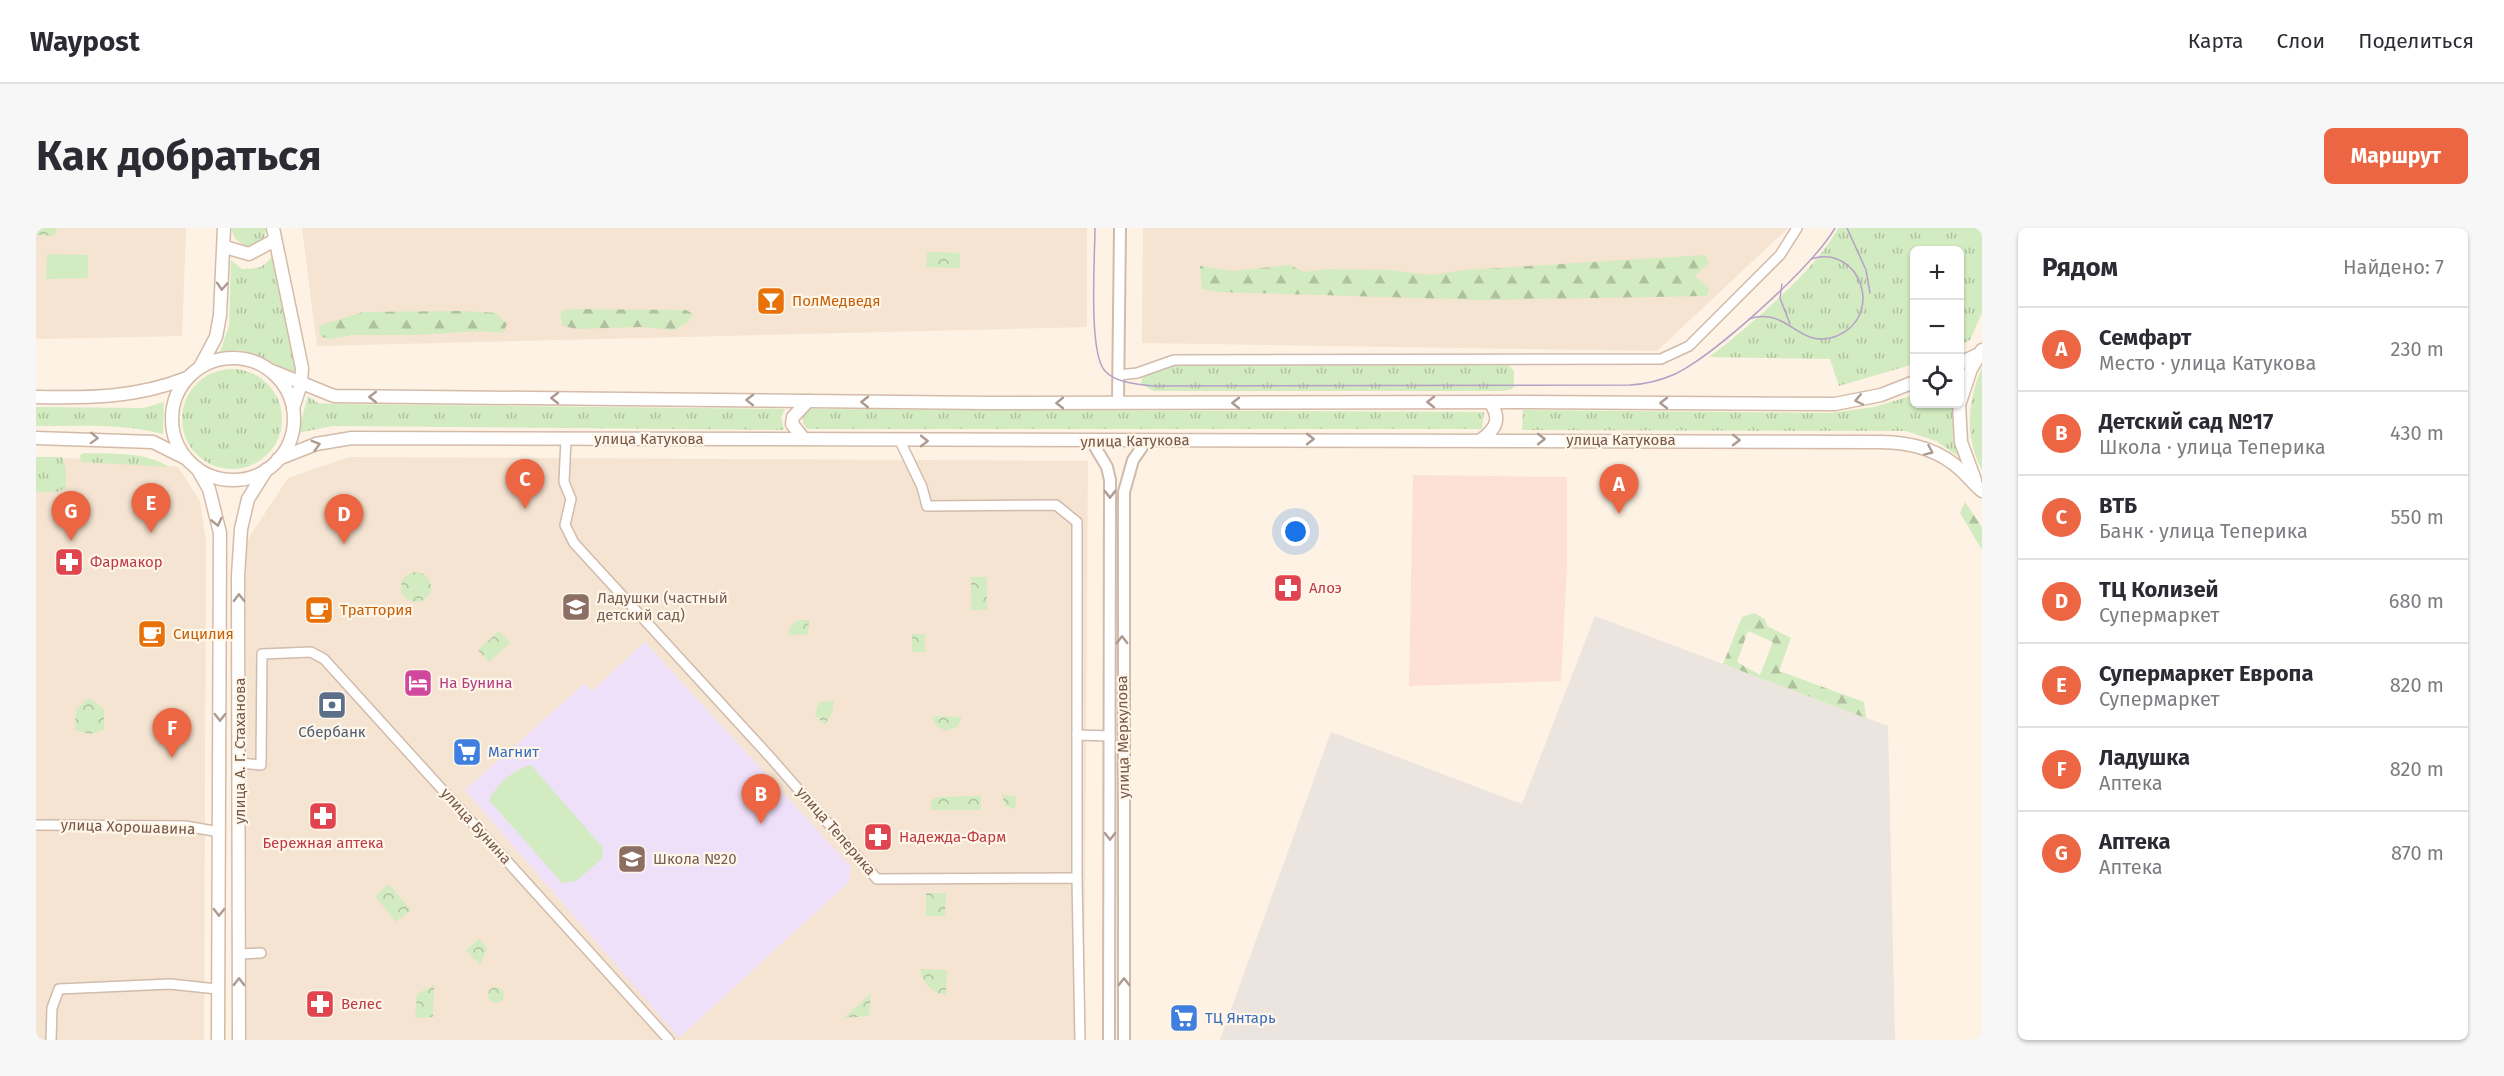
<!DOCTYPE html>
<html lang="ru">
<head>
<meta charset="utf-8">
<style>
	body { margin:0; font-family:"Fira Sans",sans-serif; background:#f7f7f7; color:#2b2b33 }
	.controls { position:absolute; right:18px; top:18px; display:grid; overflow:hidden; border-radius:9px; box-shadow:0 2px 4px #0004 }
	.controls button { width:54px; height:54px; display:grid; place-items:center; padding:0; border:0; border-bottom:2px solid #e1e1e2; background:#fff; color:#2b2b33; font:30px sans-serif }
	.you { position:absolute; left:1260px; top:304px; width:21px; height:21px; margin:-15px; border:4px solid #fff; border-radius:50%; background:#1a73e8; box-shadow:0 0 0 9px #1a73e833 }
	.badge { display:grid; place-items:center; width:39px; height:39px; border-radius:50%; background:#ec6643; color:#fff; font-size:20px; font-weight:700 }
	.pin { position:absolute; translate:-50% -50px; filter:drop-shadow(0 2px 3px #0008) }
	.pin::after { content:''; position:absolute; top:32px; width:21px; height:18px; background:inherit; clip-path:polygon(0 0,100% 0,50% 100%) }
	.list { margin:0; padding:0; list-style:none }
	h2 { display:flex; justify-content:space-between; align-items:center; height:78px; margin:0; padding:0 24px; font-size:26px }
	h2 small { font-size:20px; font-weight:400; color:#7c7c81 }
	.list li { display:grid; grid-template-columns:39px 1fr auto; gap:18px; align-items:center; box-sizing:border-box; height:84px; padding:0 24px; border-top:2px solid #e1e1e2 }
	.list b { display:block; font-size:22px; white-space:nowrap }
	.list p { margin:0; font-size:20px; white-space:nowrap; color:#7c7c81 }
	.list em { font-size:20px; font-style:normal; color:#7c7c81 }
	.icon { flex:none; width:33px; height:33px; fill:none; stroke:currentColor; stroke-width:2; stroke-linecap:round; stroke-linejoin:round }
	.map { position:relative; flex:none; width:1946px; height:812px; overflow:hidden; border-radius:9px }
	header { display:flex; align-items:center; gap:36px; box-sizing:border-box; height:84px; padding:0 30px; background:#fff; border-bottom:2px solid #e1e1e2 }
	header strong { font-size:28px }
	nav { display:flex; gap:33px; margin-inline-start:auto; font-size:21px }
	.intro { display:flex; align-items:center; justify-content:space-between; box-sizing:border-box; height:144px; padding:0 36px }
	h1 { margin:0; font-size:42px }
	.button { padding:15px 27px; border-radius:9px; background:#ec6643; color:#fff; font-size:21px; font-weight:700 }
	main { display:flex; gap:36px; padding:0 36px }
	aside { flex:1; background:#fff; border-radius:9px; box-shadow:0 2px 4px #0004 }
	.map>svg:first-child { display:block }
	.residential { fill:#f5e4d1 }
	.commercial { fill:#fee1d6 }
	.industrial { fill:#ece4de }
	.education { fill:#efe0f9 }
	.grass { fill:url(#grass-tufts) }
	.forest { fill:url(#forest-firs); fill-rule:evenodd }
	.park { fill:url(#park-crowns) }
	.pitch { fill:#d3ebc1 }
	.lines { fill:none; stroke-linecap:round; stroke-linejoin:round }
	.minor-casing { stroke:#d1bbac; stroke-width:12 }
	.tertiary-casing { stroke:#d1bbac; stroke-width:14 }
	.secondary-casing { stroke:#d4bba9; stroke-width:15 }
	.minor { stroke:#fff; stroke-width:9 }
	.tertiary { stroke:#fff; stroke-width:10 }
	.secondary { stroke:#fff; stroke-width:12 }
	.tram { stroke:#b5a1c7; stroke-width:1.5 }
	.oneway { stroke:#ad9a91 }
	.labels { text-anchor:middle; stroke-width:4.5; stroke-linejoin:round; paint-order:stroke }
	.food-label { font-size:15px; fill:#c56008; stroke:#fff6ea; text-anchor:start }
	.street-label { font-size:15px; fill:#765748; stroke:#fff6ea }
	.health-label { font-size:15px; fill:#be3a42; stroke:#fff6ea; text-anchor:start }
	.education-label { font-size:15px; fill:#785e54; stroke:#fff6ea; text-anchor:start }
	.hotel-label { font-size:15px; fill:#b23c85; stroke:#fff6ea; text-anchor:start }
	.service-label { font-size:15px; fill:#4e5e75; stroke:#fff6ea }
	.shop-label { font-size:15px; fill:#366cbe; stroke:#fff6ea; text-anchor:start }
</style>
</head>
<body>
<header>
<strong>Waypost</strong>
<nav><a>Карта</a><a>Слои</a><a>Поделиться</a></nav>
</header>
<div class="intro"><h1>Как добраться</h1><a class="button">Маршрут</a></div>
<main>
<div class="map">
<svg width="1946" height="812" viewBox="0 0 1946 812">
	<defs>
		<pattern id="grass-tufts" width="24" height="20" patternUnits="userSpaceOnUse" patternTransform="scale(1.5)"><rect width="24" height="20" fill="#d3ebc1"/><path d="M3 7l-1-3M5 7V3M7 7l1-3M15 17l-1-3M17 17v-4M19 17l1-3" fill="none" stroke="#b0c19f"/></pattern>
		<pattern id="forest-firs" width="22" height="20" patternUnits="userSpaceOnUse" patternTransform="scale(1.5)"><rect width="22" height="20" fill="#d3ebc1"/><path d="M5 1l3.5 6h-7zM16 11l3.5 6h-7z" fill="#b0c19f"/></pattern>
		<pattern id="park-crowns" width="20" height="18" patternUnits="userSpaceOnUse" patternTransform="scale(1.5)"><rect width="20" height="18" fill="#d3ebc1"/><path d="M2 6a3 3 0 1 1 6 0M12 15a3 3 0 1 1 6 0" fill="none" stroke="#b0c19f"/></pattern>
	</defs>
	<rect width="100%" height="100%" fill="#fdf2e3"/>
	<g class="residential">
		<path d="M 0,0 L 150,0 L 146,108 L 0,111 Z"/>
		<path d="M 266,0 L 1051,0 L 1051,99 L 281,118 Z"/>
		<path d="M 1107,0 L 1752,0 L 1621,123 L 1106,115 Z"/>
		<path d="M 0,229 L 85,232 L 142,239 L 164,273 L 170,314 L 168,812 L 0,812 Z"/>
		<path d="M 313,229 L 1052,233 L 1048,812 L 211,812 L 210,314 L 252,250 Z"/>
	</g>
	<path class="commercial" d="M 1377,247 L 1531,249 L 1531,339 L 1525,453 L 1373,458 Z"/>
	<path class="industrial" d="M 1559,388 L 1852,498 L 1859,812 L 1184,812 L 1295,504 L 1486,576 Z"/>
	<path class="education" d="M 609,414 L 815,639 L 813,654 L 643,810 L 429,562 L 549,455 L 556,463 Z"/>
	<g class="grass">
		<path d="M 196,0 L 230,0 L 228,11 L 211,19 C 203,14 196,11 196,0 Z"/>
		<path d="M 1802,0 L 1946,0 L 1946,85 L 1934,112 L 1924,117 L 1924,22 L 1878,22 L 1878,136 L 1803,158 L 1794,131 L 1673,129 C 1710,101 1782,40 1802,0 Z"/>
		<path d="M 237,26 L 261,132 L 260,150 C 243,137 221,123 198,122 L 194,126 L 184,124 L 193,98 L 195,32 L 206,41 C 222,41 229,40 237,26 Z"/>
		<path d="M 1146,136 L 1472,136 L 1478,143 L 1478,159 L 1474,162 L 1464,163 L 1117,163 L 1105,156 L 1107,146 Z"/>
		<path d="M 1946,139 L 1946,242 C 1928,210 1932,171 1946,139 Z"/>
		<circle cx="196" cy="191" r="50"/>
		<path d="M 1878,167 L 1878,176 L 1920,176 L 1926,231 L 1900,213 L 1870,203 L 1486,202 L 1487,182 L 1795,185 L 1838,179 Z"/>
		<path d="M 272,168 L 282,175 L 296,176 L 749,181 L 745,189 L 748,202 L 296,198 L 262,205 Z"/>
		<path d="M 128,174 L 127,206 C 86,195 42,198 0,198 L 0,179 L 107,180 Z"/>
		<path d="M 773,181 L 1448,184 L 1446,201 L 771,201 L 767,195 L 767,187 Z"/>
		<path d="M 47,225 C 76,226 108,223 133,239 L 45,234 L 44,228 Z"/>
		<path d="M 0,229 L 26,229 L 30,241 L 30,260 L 21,264 L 0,264 Z"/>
	</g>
	<g class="forest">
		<path d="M 1669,27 L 1673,34 L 1659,48 L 1673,60 L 1671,68 L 1446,72 L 1184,64 L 1166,61 L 1164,38 L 1197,43 L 1254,37 L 1268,44 L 1292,41 L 1353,42 L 1394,47 L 1429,42 Z"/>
		<path d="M 542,81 L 650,82 L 657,86 L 652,94 L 638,102 L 604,99 L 541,101 L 527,98 L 524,87 L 527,82 Z"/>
		<path d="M 425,83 L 460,85 L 471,96 L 467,105 L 443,103 L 380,107 L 317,107 L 293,111 L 284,108 L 283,98 L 327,84 Z"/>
		<path d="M 1929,274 L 1946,299 L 1946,322 L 1924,285 Z"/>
		<path d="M 1718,385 L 1729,391 L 1731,398 L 1755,410 L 1743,443 L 1828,474 L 1830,490 L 1687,436 L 1706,389 ZM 1712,403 L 1737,414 L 1724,447 L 1701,434 Z"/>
	</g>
	<g class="park">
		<path d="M 0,0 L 22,0 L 17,8 L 0,7 Z"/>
		<path d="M 891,24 L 924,25 L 924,40 L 890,39 Z"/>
		<circle cx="380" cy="359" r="15"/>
		<rect x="935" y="349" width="16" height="33"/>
		<path d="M 763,392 L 773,392 L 772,406 L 752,408 L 755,397 Z"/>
		<path d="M 463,403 L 474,415 L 453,434 L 442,422 Z"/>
		<rect x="876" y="406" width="13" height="18"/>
		<path d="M 53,470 L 68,481 L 68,502 L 54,506 L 39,502 L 40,482 Z"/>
		<path d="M 798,473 L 796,485 L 789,497 L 779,487 L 783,474 Z"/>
		<path d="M 896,488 L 924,489 L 926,489 L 922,498 L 910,503 L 900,498 Z"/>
		<path d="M 966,567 L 980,568 L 979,581 L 969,578 Z"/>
		<path d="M 945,568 L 945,582 L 894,582 L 896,572 L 901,569 Z"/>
		<path d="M 353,656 L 375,682 L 360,694 L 339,668 Z"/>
		<path d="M 890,665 L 910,665 L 909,688 L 890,688 Z"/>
		<path d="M 443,711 L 451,720 L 444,737 L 430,722 Z"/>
		<path d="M 884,741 L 911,742 L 910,767 C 896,765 887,756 884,741 Z"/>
		<path d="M 398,757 L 397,789 L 379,790 L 381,766 Z"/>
		<circle cx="460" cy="767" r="8"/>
		<path d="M 835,765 L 833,788 L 808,790 Z"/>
	</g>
	<g class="pitch">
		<path d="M 11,26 L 52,27 L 52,50 L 10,51 Z"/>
		<path d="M 495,537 L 567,620 L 566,631 L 540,653 L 526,655 L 453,572 C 462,555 477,542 495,537 Z"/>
	</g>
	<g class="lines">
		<g class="minor-casing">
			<g id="minor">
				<path d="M 1083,147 L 1101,145 L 1138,132 L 1625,131 L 1653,118 L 1744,27 L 1761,0"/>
				<path d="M 530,211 L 528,254 L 535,271 L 529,297 L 538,315 L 734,529 L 841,651 L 1041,650 L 1044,812"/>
				<path d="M 864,213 L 886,259 L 891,278 L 1020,277 L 1041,294 L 1041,650"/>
				<path d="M 1041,507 L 1074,508"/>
				<path d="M 203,535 L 225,537 L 226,426 L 275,424 L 288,431 L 633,812"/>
				<path d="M 0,597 L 149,598 L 184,604"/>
				<path d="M 203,726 L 225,725"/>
				<path d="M 15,812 L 16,780 L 23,761 L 134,756 L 181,761"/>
			</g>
		</g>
		<g class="tertiary-casing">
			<g id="tertiary">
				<path d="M 1082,174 L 1084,0"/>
				<path d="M 1055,212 L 1071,239 L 1074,252 L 1073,812"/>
				<path d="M 1088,812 L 1088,264 L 1097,232 L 1111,212"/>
			</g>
		</g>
		<g class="secondary-casing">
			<g id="secondary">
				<path d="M 237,0 L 266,140 L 265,156 L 257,180"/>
				<path d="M 189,19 L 213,26 L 239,12"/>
				<circle cx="197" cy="191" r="61"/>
				<path d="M 1924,135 L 1941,127"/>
				<path d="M 164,139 L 180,109 L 184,87 L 188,0"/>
				<path d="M 236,143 L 298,168 L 953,175 L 1485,174 L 1799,176 L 1845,167 L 1878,154"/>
				<path d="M 0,169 C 55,170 99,170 151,150"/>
				<path d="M 1924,174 L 1935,141 L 1946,122"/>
				<path d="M 1923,176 L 1925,214 L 1939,252"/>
				<path d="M 0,210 L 117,214 L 149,230"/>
				<path d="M 767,210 L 756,196 L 757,189 L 772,173"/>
				<path d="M 1446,211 C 1461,200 1465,190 1454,174"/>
				<path d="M 242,231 L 280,216 L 316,210 L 1844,214 C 1875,214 1903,221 1926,243 C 1933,250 1939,257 1946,263"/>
				<path d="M 161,240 L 173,261 L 184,305 L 182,812"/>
				<path d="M 203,812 L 202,348 L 205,301 L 212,271 L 231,241"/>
			</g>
		</g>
		<use href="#minor" class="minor"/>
		<use href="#tertiary" class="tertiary"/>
		<use href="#secondary" class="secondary"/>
		<g class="tram">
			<path d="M 1059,0 C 1059,28 1052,125 1069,143 C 1080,155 1101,156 1117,158 L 1594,157 C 1610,156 1624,153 1639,146 C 1680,126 1776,39 1799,0"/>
			<path d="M 1811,0 L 1830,42 L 1834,65"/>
			<path d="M 1746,56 L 1744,70 L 1754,96"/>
			<path d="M 1713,91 C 1752,78 1762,121 1798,109 C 1851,90 1824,15 1775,31"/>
		</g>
	</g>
	<defs><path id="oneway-chevron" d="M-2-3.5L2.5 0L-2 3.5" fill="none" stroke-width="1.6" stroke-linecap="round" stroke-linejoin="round" transform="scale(1.5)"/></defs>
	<g class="oneway">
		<use href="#oneway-chevron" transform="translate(186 58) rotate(94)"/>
		<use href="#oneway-chevron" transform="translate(337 169) rotate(-180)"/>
		<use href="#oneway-chevron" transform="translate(519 170) rotate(-180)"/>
		<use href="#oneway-chevron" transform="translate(714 172) rotate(-179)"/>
		<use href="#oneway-chevron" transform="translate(1823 172) rotate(168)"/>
		<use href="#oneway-chevron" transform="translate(829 174) rotate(-179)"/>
		<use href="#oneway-chevron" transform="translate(1395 174) rotate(180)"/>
		<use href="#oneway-chevron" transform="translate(1024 175) rotate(179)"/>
		<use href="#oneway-chevron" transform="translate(1200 175) rotate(180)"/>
		<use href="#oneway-chevron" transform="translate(1628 175) rotate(-180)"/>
		<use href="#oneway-chevron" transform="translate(58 210) rotate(2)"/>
		<use href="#oneway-chevron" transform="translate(1274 211)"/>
		<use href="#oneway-chevron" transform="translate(1505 211)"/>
		<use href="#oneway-chevron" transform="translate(1700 212) rotate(1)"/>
		<use href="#oneway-chevron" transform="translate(888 213)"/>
		<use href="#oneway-chevron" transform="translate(280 217) rotate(-16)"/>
		<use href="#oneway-chevron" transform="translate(1893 223) rotate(24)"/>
		<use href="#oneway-chevron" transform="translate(1074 266) rotate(90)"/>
		<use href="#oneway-chevron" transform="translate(181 294) rotate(77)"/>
		<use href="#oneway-chevron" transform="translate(203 370) rotate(-91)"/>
		<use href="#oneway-chevron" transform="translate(1086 412) rotate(-90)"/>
		<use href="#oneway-chevron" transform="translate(184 489) rotate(90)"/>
		<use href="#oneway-chevron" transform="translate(1074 608) rotate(90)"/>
		<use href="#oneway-chevron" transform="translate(183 684) rotate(91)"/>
		<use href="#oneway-chevron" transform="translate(203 754) rotate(-90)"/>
		<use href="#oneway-chevron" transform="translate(1088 754) rotate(-90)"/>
	</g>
	<defs>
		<g id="bar-square" transform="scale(1.5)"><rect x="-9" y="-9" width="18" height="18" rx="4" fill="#e8710a" stroke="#fff6ea"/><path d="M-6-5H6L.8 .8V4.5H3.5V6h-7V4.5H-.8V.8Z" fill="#fff"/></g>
		<g id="pharmacy-square" transform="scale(1.5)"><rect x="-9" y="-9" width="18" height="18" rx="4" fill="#e0444e" stroke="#fff6ea"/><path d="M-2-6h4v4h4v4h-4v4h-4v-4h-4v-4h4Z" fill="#fff"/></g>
		<g id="school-square" transform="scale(1.5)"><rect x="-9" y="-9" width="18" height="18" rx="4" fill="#8d6e63" stroke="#fff6ea"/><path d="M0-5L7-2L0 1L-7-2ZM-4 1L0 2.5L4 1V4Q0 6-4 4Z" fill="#fff"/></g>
		<g id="cafe-square" transform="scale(1.5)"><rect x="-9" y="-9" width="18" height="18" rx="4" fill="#e8710a" stroke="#fff6ea"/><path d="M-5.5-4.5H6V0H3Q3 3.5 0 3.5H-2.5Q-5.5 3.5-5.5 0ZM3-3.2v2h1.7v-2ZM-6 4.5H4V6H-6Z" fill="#fff"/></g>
		<g id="hotel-square" transform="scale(1.5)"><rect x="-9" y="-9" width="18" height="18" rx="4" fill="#d1479c" stroke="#fff6ea"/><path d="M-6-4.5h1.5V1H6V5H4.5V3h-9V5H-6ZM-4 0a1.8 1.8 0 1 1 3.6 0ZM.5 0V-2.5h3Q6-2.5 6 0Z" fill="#fff"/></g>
		<g id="bank-square" transform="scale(1.5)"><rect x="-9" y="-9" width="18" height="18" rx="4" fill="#5c6f8a" stroke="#fff6ea"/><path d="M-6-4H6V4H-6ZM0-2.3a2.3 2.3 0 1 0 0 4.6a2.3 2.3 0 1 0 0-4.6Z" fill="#fff"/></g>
		<g id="supermarket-square" transform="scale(1.5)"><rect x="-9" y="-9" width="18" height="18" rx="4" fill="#3f7fe0" stroke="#fff6ea"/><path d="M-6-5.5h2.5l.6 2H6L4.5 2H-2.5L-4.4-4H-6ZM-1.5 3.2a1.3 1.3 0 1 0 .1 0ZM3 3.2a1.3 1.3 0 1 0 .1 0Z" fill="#fff"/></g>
	</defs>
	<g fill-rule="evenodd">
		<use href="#bar-square" x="735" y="73"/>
		<use href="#pharmacy-square" x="33" y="334"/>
		<use href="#pharmacy-square" x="1252" y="360"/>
		<use href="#school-square" x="540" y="379"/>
		<use href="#cafe-square" x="283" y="382"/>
		<use href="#cafe-square" x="116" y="406"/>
		<use href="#hotel-square" x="382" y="455"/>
		<use href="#bank-square" x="296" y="477"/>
		<use href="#supermarket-square" x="431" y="524"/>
		<use href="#pharmacy-square" x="287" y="588"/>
		<use href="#pharmacy-square" x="842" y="609"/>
		<use href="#school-square" x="596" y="631"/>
		<use href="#pharmacy-square" x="284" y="776"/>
		<use href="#supermarket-square" x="1148" y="790"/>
	</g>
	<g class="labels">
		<g class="food-label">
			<text x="756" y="78">ПолМедведя</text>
			<text x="304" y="387">Траттория</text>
			<text x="137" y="411">Сицилия</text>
		</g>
		<g class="street-label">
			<text x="613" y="216">улица Катукова</text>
			<text x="1585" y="217">улица Катукова</text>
			<text transform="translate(1099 213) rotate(-1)" y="5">улица Катукова</text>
			<text transform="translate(1087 509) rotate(-91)" y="5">улица Меркулова</text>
			<text transform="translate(204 523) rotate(-90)" y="5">улица А. Г. Стаханова</text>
			<text transform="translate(440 598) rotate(48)" y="5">улица Бунина</text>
			<text transform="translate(92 599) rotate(2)" y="5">улица Хорошавина</text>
			<text transform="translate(800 603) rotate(49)" y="5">улица Теперика</text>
		</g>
		<g class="health-label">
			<text x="54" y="339">Фармакор</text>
			<text x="1273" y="365">Алоэ</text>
			<text x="863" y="614">Надежда-Фарм</text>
			<text x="287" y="620" text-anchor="middle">Бережная аптека</text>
			<text x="305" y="781">Велес</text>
		</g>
		<g class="education-label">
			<text x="561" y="375">Ладушки (частный<tspan x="561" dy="17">детский сад)</tspan></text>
			<text x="617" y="636">Школа №20</text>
		</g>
		<g class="hotel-label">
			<text x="403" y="460">На Бунина</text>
		</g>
		<g class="service-label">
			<text x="296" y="509">Сбербанк</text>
		</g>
		<g class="shop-label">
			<text x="452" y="529">Магнит</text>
			<text x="1169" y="795">ТЦ Янтарь</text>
		</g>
	</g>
</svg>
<div class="controls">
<button>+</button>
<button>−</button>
<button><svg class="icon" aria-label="locate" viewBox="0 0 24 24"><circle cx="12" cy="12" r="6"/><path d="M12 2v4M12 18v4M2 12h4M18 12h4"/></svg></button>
</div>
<div class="you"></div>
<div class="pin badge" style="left:1583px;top:286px">A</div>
<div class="pin badge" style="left:725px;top:596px">B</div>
<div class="pin badge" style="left:489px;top:281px">C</div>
<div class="pin badge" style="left:308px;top:316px">D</div>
<div class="pin badge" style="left:115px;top:305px">E</div>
<div class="pin badge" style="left:136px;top:530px">F</div>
<div class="pin badge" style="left:35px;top:313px">G</div>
</div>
<aside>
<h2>Рядом<small>Найдено: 7</small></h2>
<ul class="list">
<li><span class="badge">A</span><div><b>Семфарт</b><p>Место · улица Катукова</p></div><em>230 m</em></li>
<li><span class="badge">B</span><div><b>Детский сад №17</b><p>Школа · улица Теперика</p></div><em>430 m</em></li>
<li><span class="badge">C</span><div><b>ВТБ</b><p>Банк · улица Теперика</p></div><em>550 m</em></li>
<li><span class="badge">D</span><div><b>ТЦ Колизей</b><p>Супермаркет</p></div><em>680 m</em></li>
<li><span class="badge">E</span><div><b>Супермаркет Европа</b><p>Супермаркет</p></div><em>820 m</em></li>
<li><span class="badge">F</span><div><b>Ладушка</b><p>Аптека</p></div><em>820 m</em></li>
<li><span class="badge">G</span><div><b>Аптека</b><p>Аптека</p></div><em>870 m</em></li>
</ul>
</aside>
</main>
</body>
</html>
